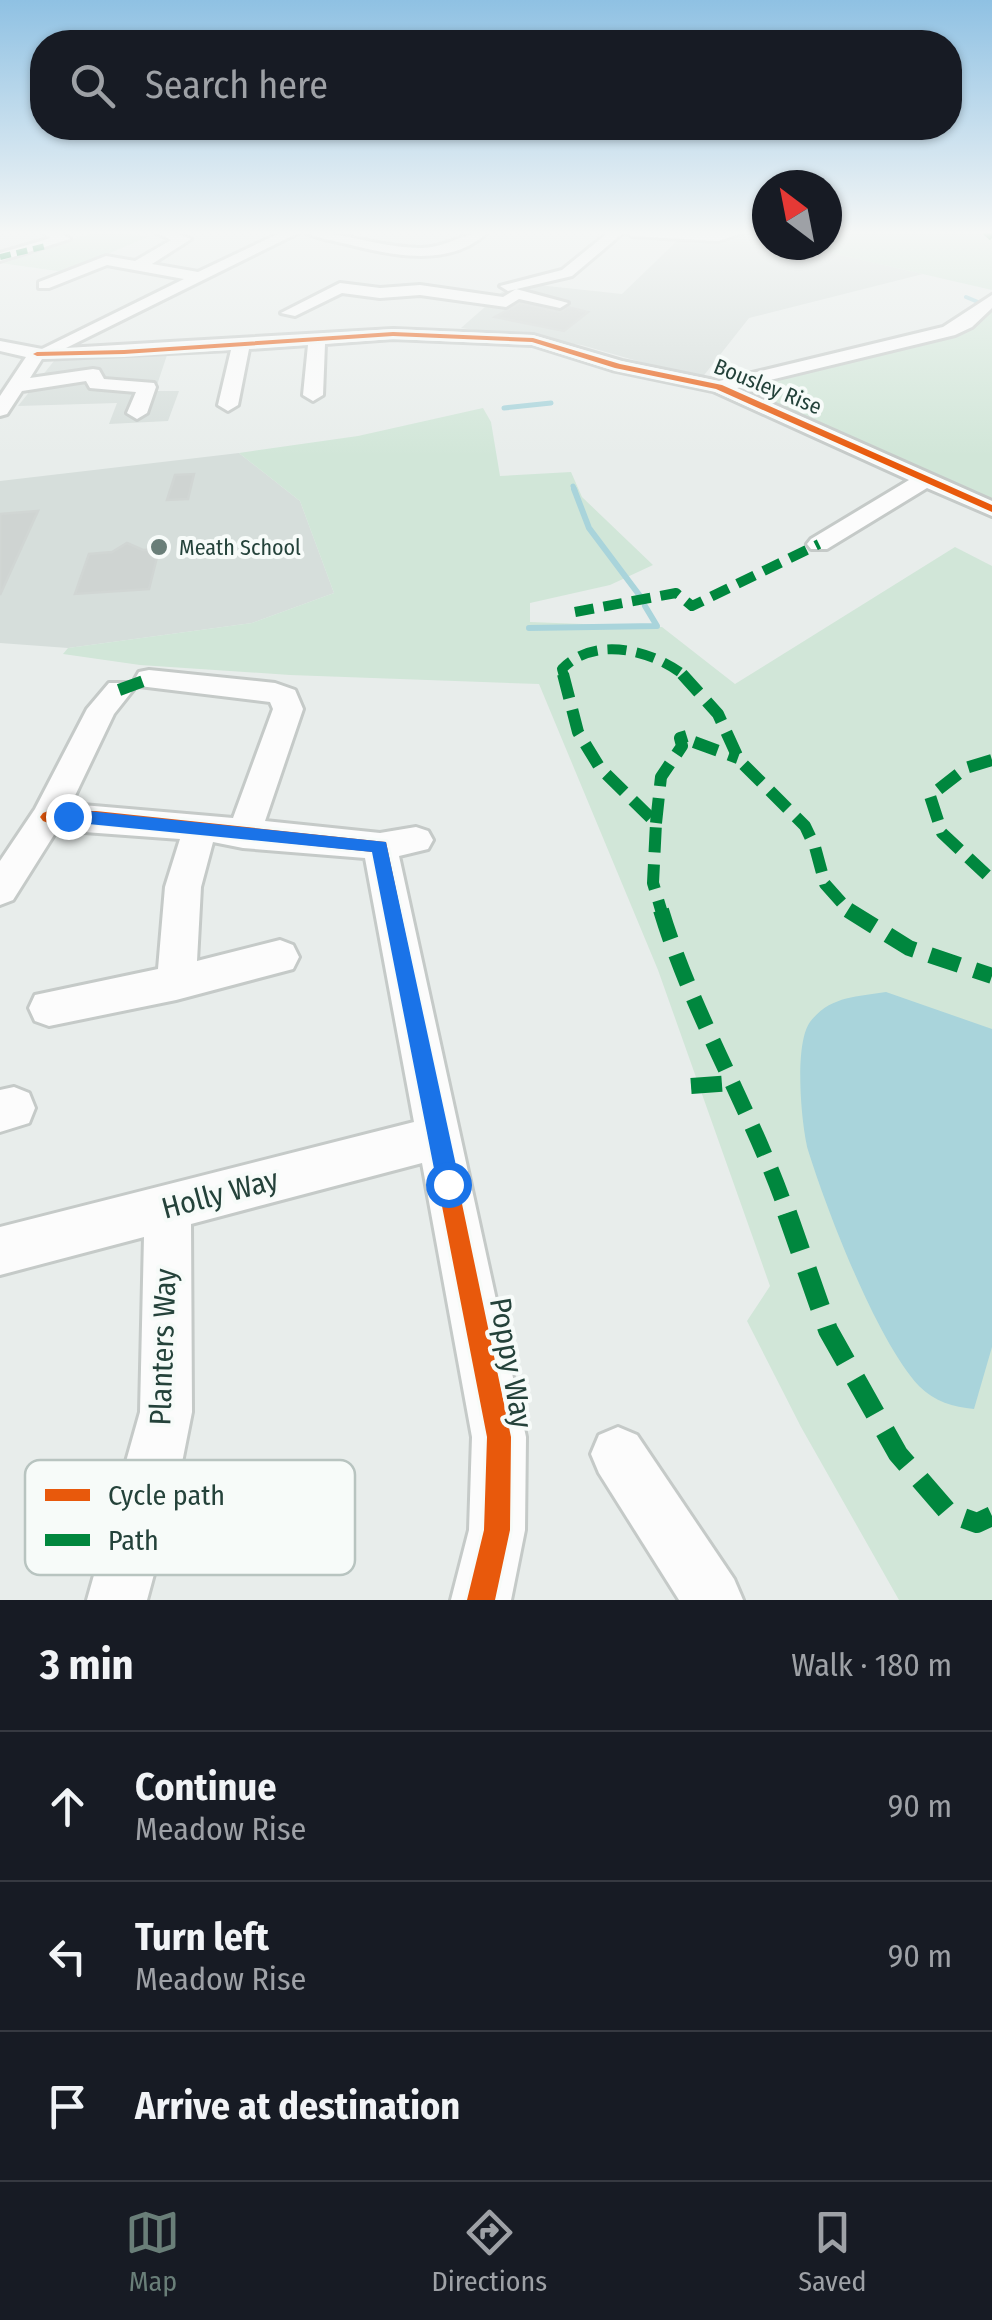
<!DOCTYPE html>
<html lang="en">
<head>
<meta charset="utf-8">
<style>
	body { margin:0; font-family:"Fira Sans Condensed",sans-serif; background:#242831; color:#f1f3f6 }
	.compass { position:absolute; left:752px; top:170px; width:90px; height:90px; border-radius:50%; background:#171b24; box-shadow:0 2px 8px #0004; rotate:328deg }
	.stop { position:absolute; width:30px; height:30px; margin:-22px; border:8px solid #1a73e8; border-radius:50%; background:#fff }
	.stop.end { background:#1a73e8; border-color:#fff; box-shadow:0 2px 10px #0008 }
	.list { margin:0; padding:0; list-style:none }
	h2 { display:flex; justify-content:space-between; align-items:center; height:130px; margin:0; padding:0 40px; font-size:42px }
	h2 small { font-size:32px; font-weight:400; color:#9ea1a6 }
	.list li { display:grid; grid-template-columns:65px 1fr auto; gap:30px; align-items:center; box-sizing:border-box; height:150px; padding:0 40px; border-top:2px solid #363941 }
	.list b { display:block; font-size:38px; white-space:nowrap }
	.list p { margin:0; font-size:32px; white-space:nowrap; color:#9ea1a6 }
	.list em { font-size:32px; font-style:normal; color:#9ea1a6 }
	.icon { flex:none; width:55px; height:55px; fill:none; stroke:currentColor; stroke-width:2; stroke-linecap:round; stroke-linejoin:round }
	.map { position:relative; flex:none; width:992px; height:1600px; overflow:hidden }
	.search { position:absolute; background:#171b24; box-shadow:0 2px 8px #0004; left:30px; right:30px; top:30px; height:110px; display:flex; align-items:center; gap:25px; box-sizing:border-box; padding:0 35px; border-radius:40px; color:#9ea1a6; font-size:38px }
	.sheet { height:580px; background:#171b24 }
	nav { display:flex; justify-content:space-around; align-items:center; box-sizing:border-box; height:140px; border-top:2px solid #363941; background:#171b24; font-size:28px; color:#9ea1a6 }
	nav a { display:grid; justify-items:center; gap:5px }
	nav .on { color:#697e78 }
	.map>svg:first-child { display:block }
	.built { fill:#d6dedb }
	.green { fill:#d1e6d8 }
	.water { fill:#a9d4db }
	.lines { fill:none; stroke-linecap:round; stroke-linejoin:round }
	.stream-far2 { stroke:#a9d4db; stroke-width:4 }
	.stream-far1 { stroke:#a9d4db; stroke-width:5 }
	.stream { stroke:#a9d4db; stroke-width:6 }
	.building { fill:#cfd4d2; stroke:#d1d6d4; stroke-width:2.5 }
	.minor-casing { stroke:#c5cac8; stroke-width:6 }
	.minor { fill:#fcfcfc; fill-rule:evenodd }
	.quiet-far4 { stroke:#00873e; stroke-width:6; stroke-dasharray:11 6; stroke-linecap:butt }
	.quiet-far3 { stroke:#00873e; stroke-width:10; stroke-dasharray:19 10; stroke-linecap:butt }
	.quiet-far2 { stroke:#00873e; stroke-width:12; stroke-dasharray:25 12; stroke-linecap:butt }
	.quiet-far1 { stroke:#00873e; stroke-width:16; stroke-dasharray:31 16; stroke-linecap:butt }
	.quiet { stroke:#00873e; stroke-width:20; stroke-dasharray:40 20; stroke-linecap:butt }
	.cycleway-casing { stroke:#f7fbf9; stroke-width:6 }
	.cycleway { fill:#e8590c; fill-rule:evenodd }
	.route { fill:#1a73e8 }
	.poi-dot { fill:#697e78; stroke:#f7fbf9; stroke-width:4 }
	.labels { text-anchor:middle; stroke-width:8; stroke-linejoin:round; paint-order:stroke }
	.far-street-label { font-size:22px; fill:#24423a; stroke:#f7fbf9 }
	.far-poi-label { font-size:22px; fill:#24423a; stroke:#f7fbf9; text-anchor:start }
	.near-street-label { font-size:30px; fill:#24423a; stroke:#f7fbf9 }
	.key { fill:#f7fbf9; stroke:#b8c4c0; stroke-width:2.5 }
	.key-label { font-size:28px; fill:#24423a }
</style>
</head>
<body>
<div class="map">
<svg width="992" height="1600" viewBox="0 0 992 1600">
	<rect width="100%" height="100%" fill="#e8edeb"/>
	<g class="built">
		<path d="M 744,232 L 767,232 L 767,245 L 814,245 L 836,254 L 923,274 L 749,318 L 701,379 L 581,345 L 461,328 L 502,292 L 538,285 L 622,294 L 680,238 L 738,237 Z"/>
		<path d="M 167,355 L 155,391 L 179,391 L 168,421 L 109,424 L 117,403 L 18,406 L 54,361 L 63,357 Z"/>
		<path d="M 239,453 L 300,501 L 334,593 L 252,623 L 68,648 L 0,643 L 0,481 Z"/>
	</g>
	<g class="green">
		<path d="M 97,232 L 150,236 L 65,272 L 0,263 L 0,259 Z"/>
		<path d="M 827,232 L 992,232 L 992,290 L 836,254 L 814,245 L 827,245 Z"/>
		<path d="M 987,308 L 992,310 L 992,504 L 731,389 L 963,332 Z"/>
		<path d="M 483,408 L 491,422 L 500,476 L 571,472 L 582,497 L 653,565 L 610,585 L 530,603 L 530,622 L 662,627 L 735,684 L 955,547 L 992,566 L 992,1600 L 899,1600 L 801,1427 L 747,1321 L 770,1286 L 658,970 L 539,684 L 290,675 L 140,665 L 63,654 L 68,648 L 252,623 L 334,593 L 300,501 L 239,453 L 358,436 Z"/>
	</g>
	<path class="water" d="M 886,992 L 992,1029 L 992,1347 L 974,1409 C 953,1407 935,1402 919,1386 C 877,1341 827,1211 808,1150 C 801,1123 794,1044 810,1022 C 830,996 856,997 886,992 Z"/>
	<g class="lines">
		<path class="stream-far2" d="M 966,297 L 992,308"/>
		<g class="stream-far1">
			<path d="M 504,408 L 551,403"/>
			<path d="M 573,486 L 575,491"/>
		</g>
		<g class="stream">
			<path d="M 574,489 L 589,528 L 640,596"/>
			<path d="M 529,628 L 657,626 L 645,606"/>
		</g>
	</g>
	<g class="building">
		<path d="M 520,303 L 559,312 L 568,307 L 588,312 L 564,331 L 495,317 Z"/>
		<path d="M 194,474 L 188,499 L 167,500 L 175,475 Z"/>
		<path d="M 38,511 L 0,595 L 0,514 Z"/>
		<path d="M 127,543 L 143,550 L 159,549 L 149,589 L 75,594 L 89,554 L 112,552 Z"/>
	</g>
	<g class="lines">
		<g class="minor-casing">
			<g id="minor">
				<path d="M 42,232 L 60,232 L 70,239 L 0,261 L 0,253 L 51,238 Z"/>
				<path d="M 155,232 L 173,232 L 191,239 L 152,264 L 198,272 L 282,232 L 300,232 L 66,348 L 393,329 L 533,335 L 622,361 L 719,381 L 943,327 L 992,295 L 992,308 L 972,327 L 955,335 L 737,388 L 992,501 L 992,516 L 927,488 L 827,549 L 811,549 L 807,544 L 811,539 L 909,480 L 713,391 L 612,370 L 532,345 L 393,339 L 325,344 L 323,395 L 313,401 L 303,395 L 308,345 L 249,349 L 238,405 L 228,411 L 218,405 L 231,350 L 42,359 L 30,378 L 93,369 L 99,370 L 104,379 L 154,383 L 156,387 L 147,413 L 137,419 L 127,413 L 136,392 L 90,388 L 86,381 L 22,391 L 7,414 L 0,416 L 0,396 L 26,357 L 0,351 L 0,341 L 42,349 L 184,279 L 107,265 L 49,288 L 39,288 L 39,282 L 106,256 L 135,261 L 171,240 Z"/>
				<path d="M 305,232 C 345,232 381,248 421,248 C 446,248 464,232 488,232 C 449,269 390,255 343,243 C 330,240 316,238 305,232 Z"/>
				<path d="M 609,232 L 624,232 L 572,276 L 508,291 L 500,286 L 562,270 Z"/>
				<path d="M 625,232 L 745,232 L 718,241 L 632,236 Z"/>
				<path d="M 340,283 L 380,288 L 420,285 L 503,297 L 516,289 L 568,303 L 560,308 L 519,299 L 506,307 L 420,295 L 380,298 L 342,293 L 295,316 L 281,313 Z"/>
				<path d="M 149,670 L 275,683 L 295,690 L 303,709 L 265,821 L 380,833 L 416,827 L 428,831 L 433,840 L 428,849 L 399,856 L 526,1437 L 525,1530 L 511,1600 L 451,1600 L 469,1530 L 472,1437 L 422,1163 L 191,1224 L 192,1412 L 176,1493 L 147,1600 L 87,1600 L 140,1412 L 144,1237 L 0,1275 L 0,1227 L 414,1122 L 365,858 L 243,848 L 213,842 L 201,887 L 197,961 L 280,940 L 293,945 L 299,957 L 293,969 L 176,1000 L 49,1026 L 35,1021 L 29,1008 L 35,995 L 158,969 L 165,887 L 180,839 L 57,830 L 13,900 L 0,905 L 0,861 L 35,809 L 87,709 L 109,683 L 129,683 L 133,690 L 114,714 L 71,804 L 233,818 L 273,709 L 270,702 L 139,686 L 135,679 L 139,672 Z"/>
				<path d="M 14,1087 L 29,1093 L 35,1108 L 29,1123 L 0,1132 L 0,1090 Z"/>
				<path d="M 618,1427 L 637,1435 L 734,1579 L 743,1600 L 679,1600 L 599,1473 L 591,1454 L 599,1435 Z"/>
			</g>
		</g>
		<use href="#minor" class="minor"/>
		<g class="quiet-far4">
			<path d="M 985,232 L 992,238"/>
			<path d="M 0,257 L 46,246"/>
		</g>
		<g class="quiet-far3">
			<path d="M 575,612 L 676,593 L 692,606 L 819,544"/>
			<path d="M 564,676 L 562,669 C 595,635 652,650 685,676"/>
		</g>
		<g class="quiet-far2">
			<path d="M 563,674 L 578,732 L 600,768 L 656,823 L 653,883 L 662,913"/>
			<path d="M 682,674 L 718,714 L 739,760 L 805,826 L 815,847 L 825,884 L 851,913"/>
			<path d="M 119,690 L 149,679"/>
			<path d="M 694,742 L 738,758"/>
			<path d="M 992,760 L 966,768 L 930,796 L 942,833 L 992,880"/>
			<path d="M 656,823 L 661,777 L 682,746 L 680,738 L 696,733"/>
		</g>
		<g class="quiet-far1">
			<path d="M 661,910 C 693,1016 752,1111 788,1215"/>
			<path d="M 848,910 L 909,948 L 992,976"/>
			<path d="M 691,1086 L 731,1083"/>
		</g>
		<path class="quiet" d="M 787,1213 L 828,1330 L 898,1454 L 949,1513 L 977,1523 L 992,1516"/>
		<g class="cycleway-casing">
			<g id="cycleway">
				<path d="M 393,332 L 533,338 L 620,364 L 722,385 L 992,505 L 992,512 L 716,389 L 615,368 L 532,342 L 393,336 L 124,354 L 37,356 L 33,354 L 37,352 L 124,350 Z"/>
				<path d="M 48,811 L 96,811 L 386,842 L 511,1437 L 510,1530 L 495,1600 L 467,1600 L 484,1530 L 487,1437 L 373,852 L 96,823 L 48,823 L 43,821 L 40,817 L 43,813 Z"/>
			</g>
		</g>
		<use href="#cycleway" class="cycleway"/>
	</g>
	<linearGradient id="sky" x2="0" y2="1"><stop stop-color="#8fc1e3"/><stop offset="0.51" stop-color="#f5f7f6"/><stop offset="1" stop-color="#f5f7f6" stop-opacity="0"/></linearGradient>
	<rect width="992" height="456" fill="url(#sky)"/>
	<path class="route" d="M 68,809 L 386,842 L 460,1184 L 457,1192 L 448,1195 L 440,1192 L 437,1184 L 372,852 L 68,822 L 60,816 Z"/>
	<circle class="poi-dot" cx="159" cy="547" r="10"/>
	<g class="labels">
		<g class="far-street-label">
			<text transform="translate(768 386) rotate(22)" y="8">Bousley Rise</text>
		</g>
		<g class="far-poi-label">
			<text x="179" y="555">Meath School</text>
		</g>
		<g class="near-street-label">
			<text transform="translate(220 1194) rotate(-15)" y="10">Holly Way</text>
			<text transform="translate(163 1347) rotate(-88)" y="10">Planters Way</text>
			<text transform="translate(511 1363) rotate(80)" y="10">Poppy Way</text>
		</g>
	</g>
	<rect x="25" y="1460" width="330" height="115" rx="15" class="key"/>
	<rect x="45" y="1489" width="45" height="12" fill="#e8590c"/>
	<rect x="45" y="1534" width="45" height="12" fill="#00873e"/>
	<g class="key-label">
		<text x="108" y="1505">Cycle path</text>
		<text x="108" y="1550">Path</text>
	</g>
</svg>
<svg class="compass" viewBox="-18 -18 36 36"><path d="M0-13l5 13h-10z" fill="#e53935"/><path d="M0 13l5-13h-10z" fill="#9ea1a6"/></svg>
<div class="stop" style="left:448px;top:1184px"></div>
<div class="stop end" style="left:68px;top:816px"></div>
<div class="search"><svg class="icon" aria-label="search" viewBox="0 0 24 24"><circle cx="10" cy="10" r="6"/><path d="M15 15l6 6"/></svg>Search here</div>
</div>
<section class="sheet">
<h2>3 min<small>Walk · 180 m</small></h2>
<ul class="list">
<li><svg class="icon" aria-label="ahead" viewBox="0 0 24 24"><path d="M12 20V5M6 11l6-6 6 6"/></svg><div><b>Continue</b><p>Meadow Rise</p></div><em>90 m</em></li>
<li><svg class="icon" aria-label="left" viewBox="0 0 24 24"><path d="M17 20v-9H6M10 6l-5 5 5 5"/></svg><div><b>Turn left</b><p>Meadow Rise</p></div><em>90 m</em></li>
<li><svg class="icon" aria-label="arrive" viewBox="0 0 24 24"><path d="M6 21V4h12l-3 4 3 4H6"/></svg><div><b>Arrive at destination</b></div></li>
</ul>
</section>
<nav>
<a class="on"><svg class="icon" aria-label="map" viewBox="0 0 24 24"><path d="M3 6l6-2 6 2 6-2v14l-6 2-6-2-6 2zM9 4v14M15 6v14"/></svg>Map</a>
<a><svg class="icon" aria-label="directions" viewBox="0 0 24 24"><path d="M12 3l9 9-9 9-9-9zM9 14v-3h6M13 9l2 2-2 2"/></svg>Directions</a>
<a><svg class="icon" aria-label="saved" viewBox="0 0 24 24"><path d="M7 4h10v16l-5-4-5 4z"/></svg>Saved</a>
</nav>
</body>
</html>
